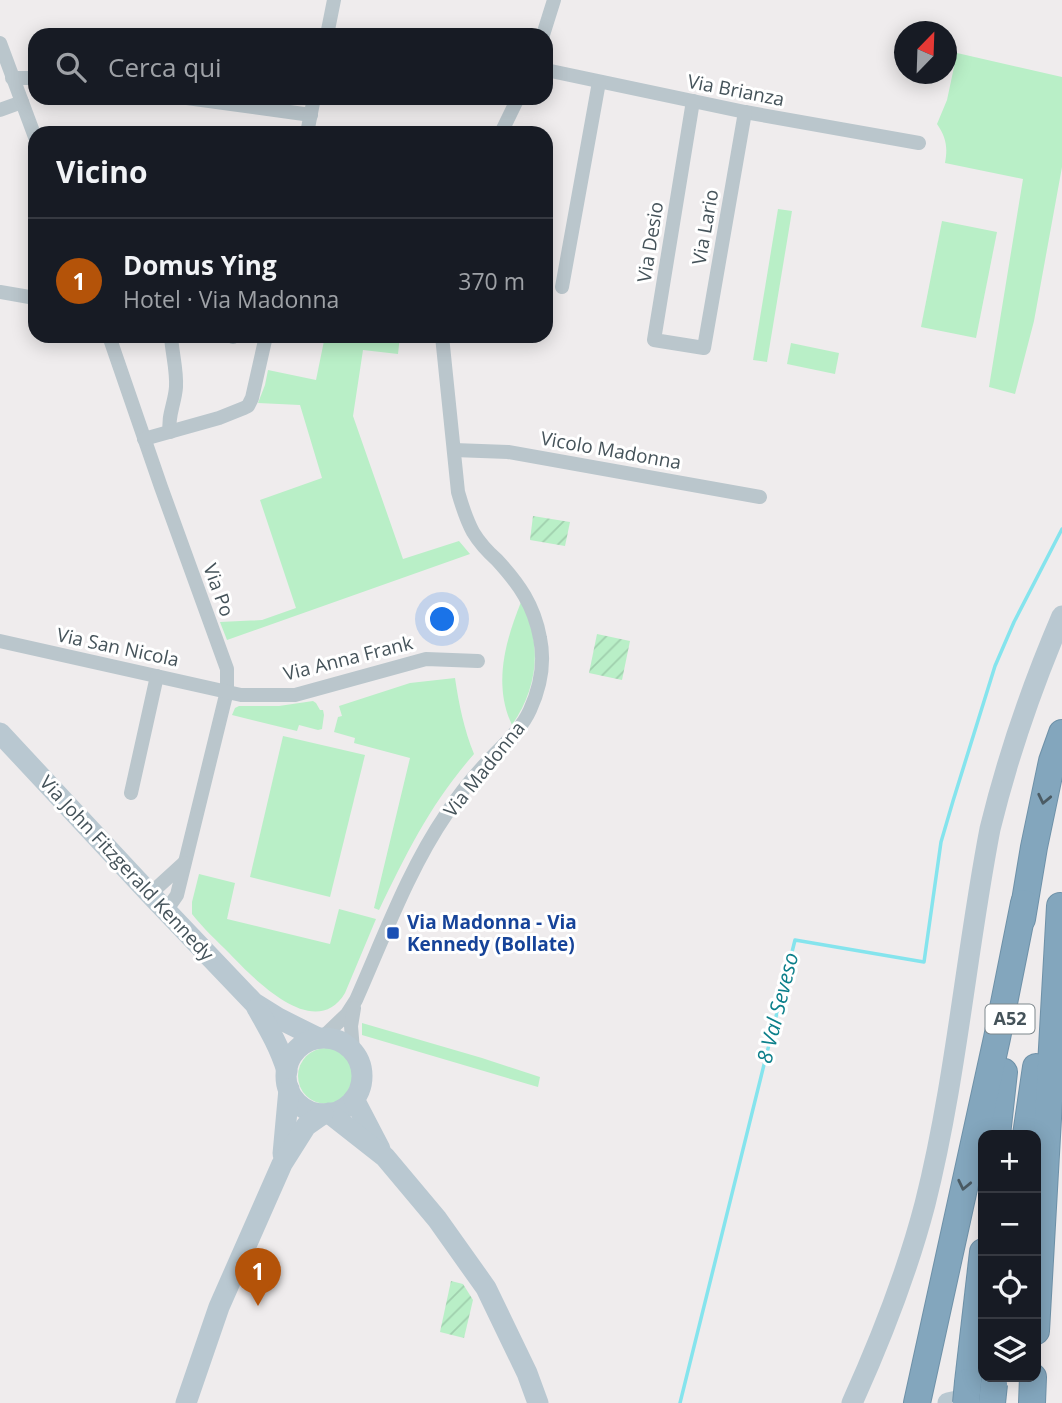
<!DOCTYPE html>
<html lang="it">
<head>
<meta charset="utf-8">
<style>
	body { margin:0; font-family:"Open Sans",sans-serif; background:#242831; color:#f1f3f6 }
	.controls { position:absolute; right:21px; bottom:21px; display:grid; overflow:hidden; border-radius:14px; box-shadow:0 4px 18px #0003 }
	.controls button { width:63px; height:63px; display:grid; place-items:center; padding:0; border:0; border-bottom:2px solid #363941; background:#171b24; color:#f1f3f6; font:35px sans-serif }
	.compass { position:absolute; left:894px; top:21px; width:63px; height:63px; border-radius:50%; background:#171b24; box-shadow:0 4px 18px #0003; rotate:23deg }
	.you { position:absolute; left:443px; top:620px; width:24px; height:24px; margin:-18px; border:5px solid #fff; border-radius:50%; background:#1a73e8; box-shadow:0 0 0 10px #1a73e833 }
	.badge { display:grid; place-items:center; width:46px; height:46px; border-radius:50%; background:#b45309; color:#fff; font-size:23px; font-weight:700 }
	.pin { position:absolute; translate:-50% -58px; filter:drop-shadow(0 2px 4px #0008) }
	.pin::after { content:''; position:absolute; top:37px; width:24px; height:21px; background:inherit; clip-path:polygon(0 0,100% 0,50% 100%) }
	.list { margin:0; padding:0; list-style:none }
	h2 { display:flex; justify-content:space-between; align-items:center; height:91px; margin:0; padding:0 28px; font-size:30px }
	h2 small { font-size:23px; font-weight:400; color:#9ea1a6 }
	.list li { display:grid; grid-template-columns:46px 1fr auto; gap:21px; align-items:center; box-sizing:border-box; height:126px; padding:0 28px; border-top:2px solid #363941 }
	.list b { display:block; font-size:26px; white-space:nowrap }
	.list p { margin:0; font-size:23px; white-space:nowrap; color:#9ea1a6 }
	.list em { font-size:23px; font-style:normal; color:#9ea1a6 }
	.icon { flex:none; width:38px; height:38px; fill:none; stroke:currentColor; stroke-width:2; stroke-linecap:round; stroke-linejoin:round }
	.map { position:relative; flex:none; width:1062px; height:1403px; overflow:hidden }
	.search { position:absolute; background:#171b24; box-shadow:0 4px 18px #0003; left:28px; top:28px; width:525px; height:77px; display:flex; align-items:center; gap:18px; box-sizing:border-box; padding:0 24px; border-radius:21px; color:#9ea1a6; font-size:26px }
	.panel { position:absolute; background:#171b24; box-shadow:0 4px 18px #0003; left:28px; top:126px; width:525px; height:217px; border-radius:21px }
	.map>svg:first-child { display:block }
	.green { fill:#b9efc7 }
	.garden { fill:url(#garden-furrows) }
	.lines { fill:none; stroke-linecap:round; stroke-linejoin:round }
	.stream { stroke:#85e4ed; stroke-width:3.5 }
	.highway-casing { stroke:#6e91a8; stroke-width:28 }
	.street { stroke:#bac6cc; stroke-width:14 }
	.secondary { stroke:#b9c8d1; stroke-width:21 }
	.highway { stroke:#83a6bd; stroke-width:26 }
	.highway-bridge-casing { stroke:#6e91a8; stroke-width:28; stroke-linecap:butt }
	.highway-bridge { stroke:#83a6bd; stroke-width:26 }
	.oneway { stroke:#4b5b64 }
	.transit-dot { fill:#1a4fb4; stroke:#fff; stroke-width:2.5 }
	.labels { text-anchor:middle; stroke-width:6; stroke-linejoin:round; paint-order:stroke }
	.shield { fill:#fff; stroke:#7d878c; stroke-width:2 }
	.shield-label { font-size:18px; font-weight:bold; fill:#45535a }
	.street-label { font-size:19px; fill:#45535a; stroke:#fff }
	.transit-label { font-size:19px; font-weight:bold; fill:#164399; stroke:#fff; text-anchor:start }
	.water-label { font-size:21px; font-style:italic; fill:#0b7f8a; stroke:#fff }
</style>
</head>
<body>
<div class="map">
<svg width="1062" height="1403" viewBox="0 0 1062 1403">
	<defs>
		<pattern id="garden-furrows" width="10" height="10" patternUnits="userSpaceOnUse" patternTransform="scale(1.75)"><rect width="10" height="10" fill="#b9efc7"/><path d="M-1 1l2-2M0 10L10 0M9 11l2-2" fill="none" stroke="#a0cfad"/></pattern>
	</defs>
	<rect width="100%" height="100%" fill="#efeced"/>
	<g class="green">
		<path d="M 957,53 L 1062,77 L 1062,167 L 1034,321 L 1015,394 L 989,387 L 1023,179 L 945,163 C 948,147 946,137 937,124 L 947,100 Z"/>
		<path d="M 778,209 L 792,211 L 767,362 L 753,360 Z"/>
		<path d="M 942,221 L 997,232 L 976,338 L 921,327 Z"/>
		<path d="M 325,336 L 400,336 L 398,354 L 363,350 L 353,416 L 403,559 L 459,541 L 470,554 L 227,640 L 220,622 L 262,620 L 296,608 L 260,500 L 322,478 L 300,405 L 258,403 L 265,385 L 268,370 L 316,380 Z"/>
		<path d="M 791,343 L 839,353 L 835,374 L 787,364 Z"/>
		<path d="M 521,602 C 543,644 538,687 512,725 C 493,685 505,642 521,602 Z"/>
		<path d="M 455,678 C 459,705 464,729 474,754 C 431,803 407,852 379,910 L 374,908 L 410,758 L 354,743 L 355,738 L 334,732 L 338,717 L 342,716 L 339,706 L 410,683 Z"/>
		<path d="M 313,701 L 316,703 L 320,710 L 323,710 L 324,715 L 322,729 L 318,730 L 299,725 L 297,731 L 232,715 L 235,708 L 239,706 L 279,706 Z"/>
		<path d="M 283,736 L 365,755 L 330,897 L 250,877 Z"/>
		<path d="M 199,874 L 235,883 L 227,919 L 330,944 L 339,909 L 376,919 L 345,993 C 315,1043 254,979 230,954 C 217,941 203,928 192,914 L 192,902 Z"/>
		<path d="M 362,1023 L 482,1058 L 540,1077 L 538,1087 L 362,1035 Z"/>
		<circle cx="326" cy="1076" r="28"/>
	</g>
	<g class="garden">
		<path d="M 533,516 L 570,522 L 565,546 L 530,540 Z"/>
		<path d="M 597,634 L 630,641 L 622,680 L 589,673 Z"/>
		<path d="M 451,1281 L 463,1284 L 473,1300 L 464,1338 L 440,1332 Z"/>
	</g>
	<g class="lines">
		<path class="stream" d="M 680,1403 L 795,940 L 924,962 L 941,842 L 953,801 L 995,666 L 1014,622 L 1062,529"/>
		<g class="highway-casing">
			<g id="highway">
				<path d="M 1022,919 L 1034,847 L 1052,761 L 1062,733"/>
				<path d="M 997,1135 L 1004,1072"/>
				<path d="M 1026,1135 L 1036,1067"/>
				<path d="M 1036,1331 L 1060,906"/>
				<path d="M 968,1382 L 983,1252"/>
				<path d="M 917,1403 L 997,1038 L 1024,903"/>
				<path d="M 1032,1403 L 1033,1377"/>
			</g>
		</g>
		<g class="street">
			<path d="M 327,35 L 334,0"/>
			<path d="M 543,35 L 554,0"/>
			<path d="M 0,43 L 35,137"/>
			<path d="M 546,70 L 745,112 L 919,143"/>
			<path d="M 12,78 L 35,78"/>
			<path d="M 187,98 L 311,115"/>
			<path d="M 693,101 L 654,340 L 704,348 L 745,112"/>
			<path d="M 0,110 L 22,102"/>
			<path d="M 307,133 L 314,98"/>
			<path d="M 501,133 L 518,98"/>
			<path d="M 562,287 L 599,82"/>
			<path d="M 0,292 L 35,298"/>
			<path d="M 109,336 L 161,487 L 227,669 L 227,691 L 177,895 L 166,911"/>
			<path d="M 233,337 L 233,336"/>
			<path d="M 170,432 C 167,417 175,403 176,387 C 177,370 172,353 171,336"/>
			<path d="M 144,439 L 219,418 L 244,408 L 248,406 L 252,398 L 266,336"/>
			<path d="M 454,450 L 508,452 L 760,497"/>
			<path d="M 0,641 L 241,695 L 295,695 L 426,659 L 478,661"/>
			<path d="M 131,793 L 157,676"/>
			<path d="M 150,894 L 184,863"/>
			<path d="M 322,1038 L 347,1014 L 356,1000 C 384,937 408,870 447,813 C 459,794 474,776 490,759 C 504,744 521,730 530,710 C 540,688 545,662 540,638 C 534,605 519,584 497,560 C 488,552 479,542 473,532 C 466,519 462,506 458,492 L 442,336"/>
			<path d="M 353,1050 L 351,1026 L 354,1008"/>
		</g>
		<g class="secondary">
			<path d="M 0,733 L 150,894 L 254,1003 L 278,1018 L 318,1038"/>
			<path d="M 257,1008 C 269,1029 280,1048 287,1071"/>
			<circle cx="324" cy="1076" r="38"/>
			<path d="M 354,1099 L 380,1149"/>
			<path d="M 329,1113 L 385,1157 L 437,1219 L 486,1288 L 527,1373 L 538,1403"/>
			<path d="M 283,1154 L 289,1089"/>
			<path d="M 186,1403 L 219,1307 L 282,1164 L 306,1126 L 323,1114"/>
			<path d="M 852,1403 C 881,1339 907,1273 925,1204 C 956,1081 966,953 990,829 C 1008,755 1032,686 1062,616"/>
			<path d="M 948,1403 L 966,1399 L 980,1400"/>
		</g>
		<use href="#highway" class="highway"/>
		<g class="highway-bridge-casing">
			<g id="highway-bridge">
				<path d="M 966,1403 L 968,1382"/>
				<path d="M 992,1403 L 994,1384"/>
			</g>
		</g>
		<use href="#highway-bridge" class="highway-bridge"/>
	</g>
	<defs><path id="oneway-chevron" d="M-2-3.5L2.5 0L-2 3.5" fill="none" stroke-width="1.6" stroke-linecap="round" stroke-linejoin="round" transform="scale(1.75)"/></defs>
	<g class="oneway">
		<use href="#oneway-chevron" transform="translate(1044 799) rotate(102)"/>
		<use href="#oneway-chevron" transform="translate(964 1185) rotate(102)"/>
	</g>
	<rect class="transit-dot" x="386" y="926" width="14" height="14" rx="3.5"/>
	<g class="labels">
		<rect class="shield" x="985.5" y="1004.5" width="49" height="29" rx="5"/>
		<g class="shield-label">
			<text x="1010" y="1025">A52</text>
		</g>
		<g class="street-label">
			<text transform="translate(736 90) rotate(11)" y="7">Via Brianza</text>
			<text transform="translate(705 227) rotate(-80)" y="7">Via Lario</text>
			<text transform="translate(650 242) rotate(-81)" y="7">Via Desio</text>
			<text transform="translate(611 450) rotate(10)" y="7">Vicolo Madonna</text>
			<text transform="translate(219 590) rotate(70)" y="7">Via Po</text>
			<text transform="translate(118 647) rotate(12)" y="7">Via San Nicola</text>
			<text transform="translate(348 658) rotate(-14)" y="7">Via Anna Frank</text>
			<text transform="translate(484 769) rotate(-51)" y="7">Via Madonna</text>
			<text transform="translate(127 868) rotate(47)" y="7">Via John Fitzgerald Kennedy</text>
		</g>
		<g class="transit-label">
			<text x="407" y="929">Via Madonna - Via<tspan x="407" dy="22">Kennedy (Bollate)</tspan></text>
		</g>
		<g class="water-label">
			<text transform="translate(778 1008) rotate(-76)" y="7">8 Val Seveso</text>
		</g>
	</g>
</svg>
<div class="controls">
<button>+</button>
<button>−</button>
<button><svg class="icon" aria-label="locate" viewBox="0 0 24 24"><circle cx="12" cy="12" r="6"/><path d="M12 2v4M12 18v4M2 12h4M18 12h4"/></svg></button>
<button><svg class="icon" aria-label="layers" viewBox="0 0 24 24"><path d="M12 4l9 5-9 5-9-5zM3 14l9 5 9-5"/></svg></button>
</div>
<svg class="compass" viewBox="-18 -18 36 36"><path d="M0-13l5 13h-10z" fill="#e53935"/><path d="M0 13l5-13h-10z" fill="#9ea1a6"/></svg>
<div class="you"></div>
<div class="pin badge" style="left:258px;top:1306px">1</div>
<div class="search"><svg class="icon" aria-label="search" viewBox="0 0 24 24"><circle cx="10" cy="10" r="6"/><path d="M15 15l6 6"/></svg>Cerca qui</div>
<section class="panel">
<h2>Vicino<small></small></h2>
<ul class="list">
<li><span class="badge">1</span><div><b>Domus Ying</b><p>Hotel · Via Madonna</p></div><em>370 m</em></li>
</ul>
</section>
</div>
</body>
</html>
